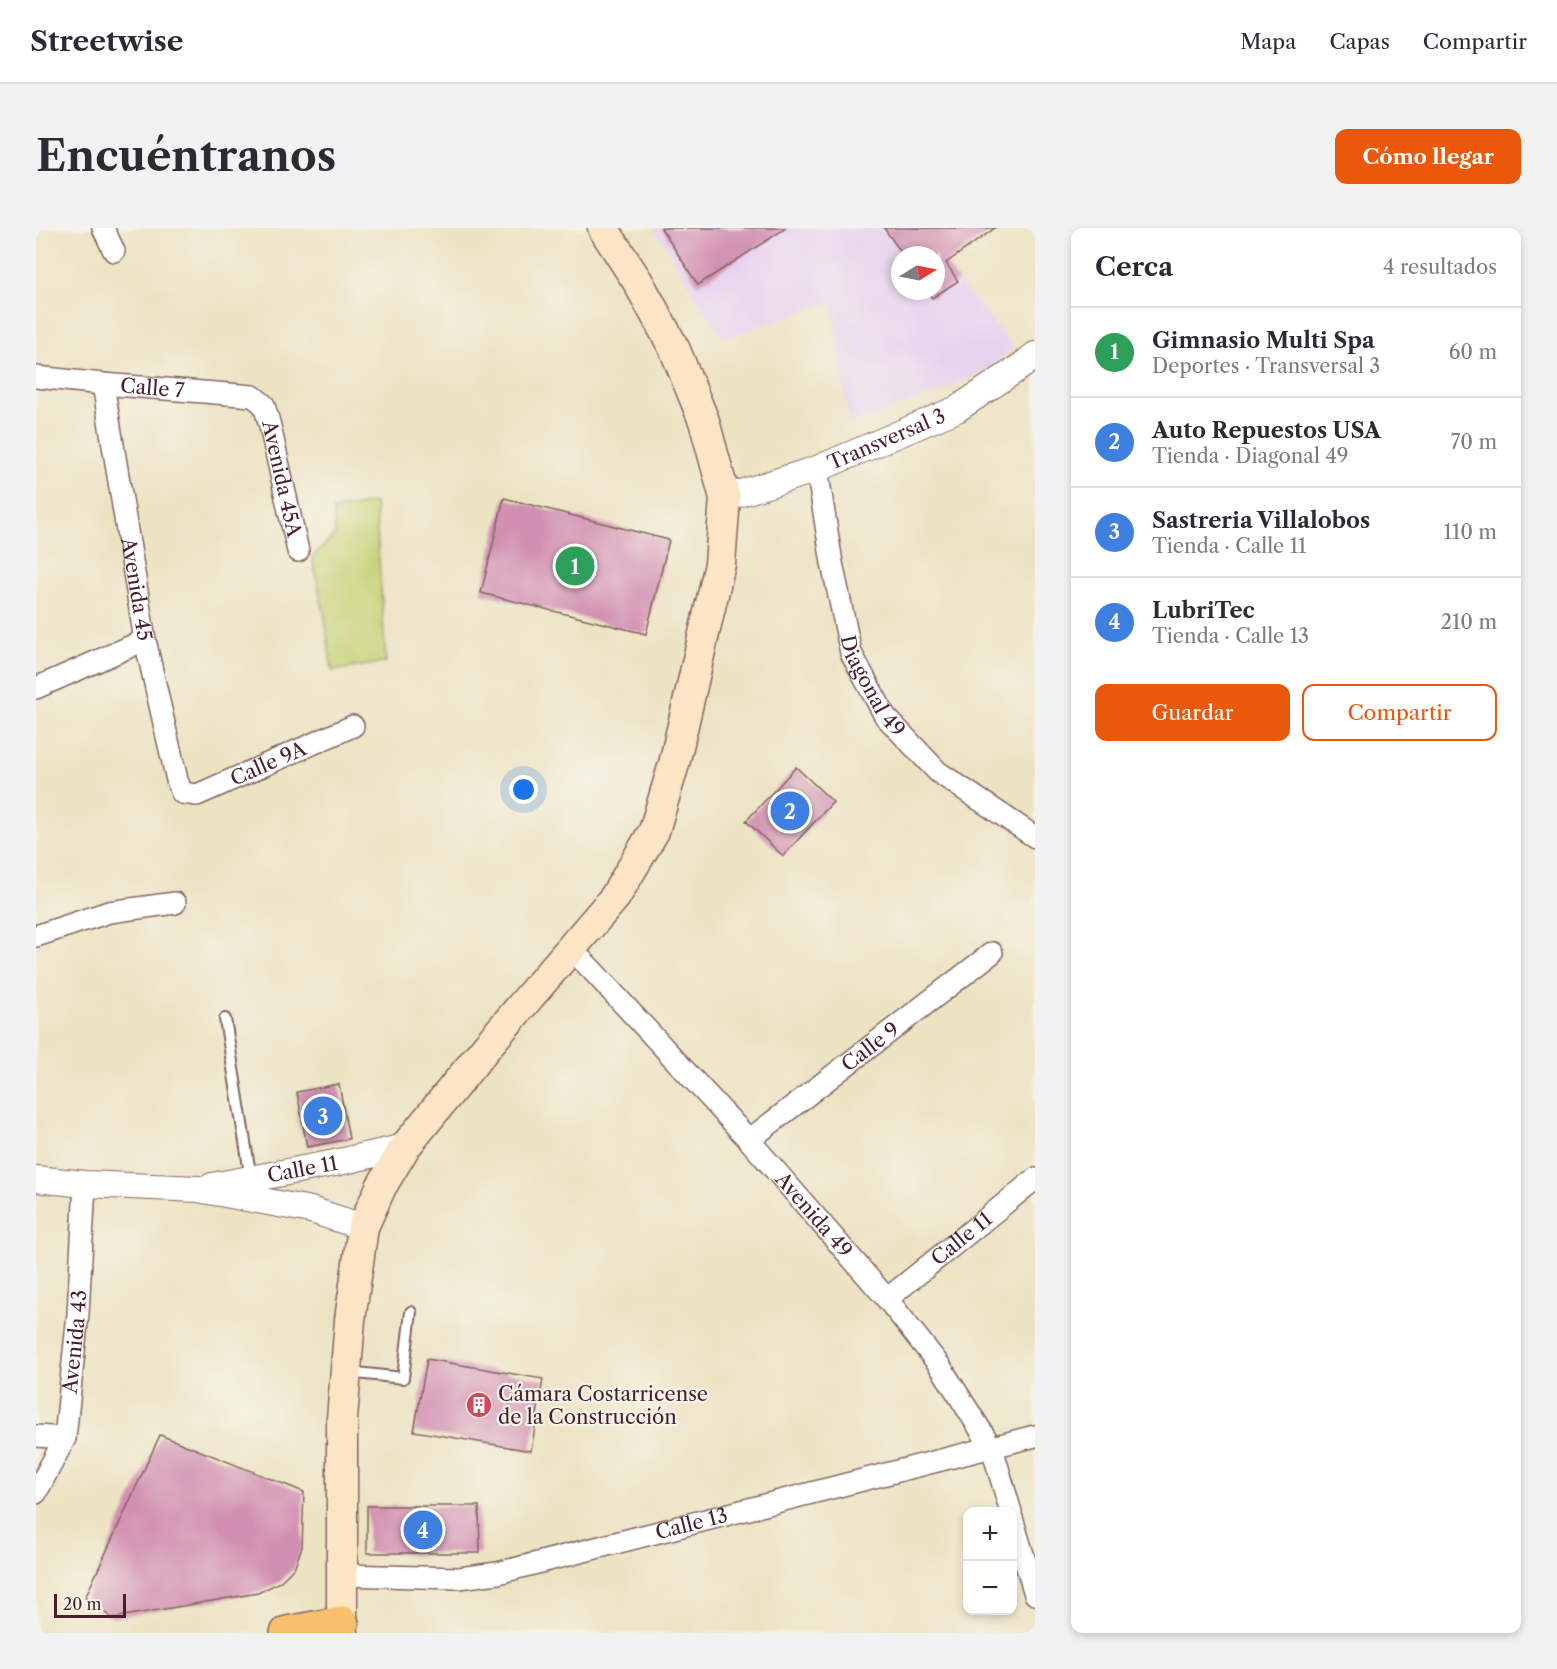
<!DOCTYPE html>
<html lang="es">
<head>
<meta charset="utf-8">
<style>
	body { margin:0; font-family:"Libre Caslon Text",serif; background:#f2f2f3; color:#2b2b33 }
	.controls { position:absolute; right:18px; bottom:18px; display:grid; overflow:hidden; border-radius:12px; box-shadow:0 3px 9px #0003 }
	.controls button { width:54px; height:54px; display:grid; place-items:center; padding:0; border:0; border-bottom:2px solid #e1e1e2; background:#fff; color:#2b2b33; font:30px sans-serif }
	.compass { position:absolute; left:855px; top:18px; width:54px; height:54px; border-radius:50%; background:#fff; box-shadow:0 3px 9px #0003; rotate:80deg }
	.scale { position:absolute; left:18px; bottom:15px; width:72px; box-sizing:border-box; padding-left:6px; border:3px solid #4a1f2b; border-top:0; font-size:16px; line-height:21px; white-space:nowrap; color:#4a1f2b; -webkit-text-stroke:4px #f7f3e8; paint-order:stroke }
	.you { position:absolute; left:488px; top:562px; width:21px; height:21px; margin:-15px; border:4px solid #fff; border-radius:50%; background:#1a73e8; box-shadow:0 0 0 9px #1a73e833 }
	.badge { display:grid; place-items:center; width:39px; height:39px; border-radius:50%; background:#ea580c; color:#fff; font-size:20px; font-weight:700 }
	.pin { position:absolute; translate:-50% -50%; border:3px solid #fff; box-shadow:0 2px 6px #0006 }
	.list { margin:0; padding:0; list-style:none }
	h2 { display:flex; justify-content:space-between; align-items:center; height:78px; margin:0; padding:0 24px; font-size:26px }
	h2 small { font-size:20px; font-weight:400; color:#7c7c81 }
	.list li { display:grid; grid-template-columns:39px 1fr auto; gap:18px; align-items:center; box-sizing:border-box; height:90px; padding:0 24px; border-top:2px solid #e1e1e2 }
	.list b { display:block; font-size:22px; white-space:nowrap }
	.list p { margin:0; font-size:20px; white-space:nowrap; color:#7c7c81 }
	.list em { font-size:20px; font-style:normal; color:#7c7c81 }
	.actions { display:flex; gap:12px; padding:18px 24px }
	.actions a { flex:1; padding:14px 0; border:2px solid #ea580c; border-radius:12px; text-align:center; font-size:21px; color:#ea580c }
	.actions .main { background:#ea580c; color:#fff }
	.map { position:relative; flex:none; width:999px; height:1405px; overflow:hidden; border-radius:12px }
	header { display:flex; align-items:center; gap:36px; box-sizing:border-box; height:84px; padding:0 30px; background:#fff; border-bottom:2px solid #e1e1e2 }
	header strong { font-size:28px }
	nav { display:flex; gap:33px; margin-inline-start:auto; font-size:21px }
	.intro { display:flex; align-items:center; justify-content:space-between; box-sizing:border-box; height:144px; padding:0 36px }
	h1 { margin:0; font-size:42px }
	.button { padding:15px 27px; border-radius:12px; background:#ea580c; color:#fff; font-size:21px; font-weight:700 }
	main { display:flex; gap:36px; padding:0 36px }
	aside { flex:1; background:#fff; border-radius:12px; box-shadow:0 3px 9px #0003 }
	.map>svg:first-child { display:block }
	.built { fill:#e6d2f0; fill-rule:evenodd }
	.green { fill:#c4d173; stroke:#87784f; stroke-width:1.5 }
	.building { fill:#d18fb1 }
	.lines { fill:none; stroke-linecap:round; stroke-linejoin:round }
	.service-casing { stroke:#836460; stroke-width:14 }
	.minor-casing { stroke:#836460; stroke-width:24 }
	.tertiary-casing { stroke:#836460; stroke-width:28 }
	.secondary-casing { stroke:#836460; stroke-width:33 }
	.trunk-casing { stroke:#836460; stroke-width:36 }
	.service { stroke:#fff; stroke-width:10 }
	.minor { stroke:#fff; stroke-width:21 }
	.tertiary { stroke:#fff; stroke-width:26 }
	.secondary { stroke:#fce5c4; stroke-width:30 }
	.trunk { stroke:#f8bf6c; stroke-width:33 }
	.labels { text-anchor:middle; stroke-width:4.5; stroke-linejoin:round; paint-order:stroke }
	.street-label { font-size:20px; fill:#4a1f2b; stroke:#f7f3e8 }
	.poi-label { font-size:20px; fill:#4a1f2b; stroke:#f7f3e8; text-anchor:start }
</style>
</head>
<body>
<header>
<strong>Streetwise</strong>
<nav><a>Mapa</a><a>Capas</a><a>Compartir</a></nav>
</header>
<div class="intro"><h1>Encuéntranos</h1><a class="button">Cómo llegar</a></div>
<main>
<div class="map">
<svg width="999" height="1405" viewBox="0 0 999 1405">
	<rect width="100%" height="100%" fill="#f7f3e8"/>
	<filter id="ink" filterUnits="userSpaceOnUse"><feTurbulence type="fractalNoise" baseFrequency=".0167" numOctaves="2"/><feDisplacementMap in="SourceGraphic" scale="12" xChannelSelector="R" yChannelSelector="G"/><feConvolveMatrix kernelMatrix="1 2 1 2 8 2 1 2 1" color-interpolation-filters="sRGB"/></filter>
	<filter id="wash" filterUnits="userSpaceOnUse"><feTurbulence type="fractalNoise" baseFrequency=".008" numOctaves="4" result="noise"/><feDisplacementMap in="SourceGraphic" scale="24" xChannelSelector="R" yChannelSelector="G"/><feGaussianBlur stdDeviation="1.35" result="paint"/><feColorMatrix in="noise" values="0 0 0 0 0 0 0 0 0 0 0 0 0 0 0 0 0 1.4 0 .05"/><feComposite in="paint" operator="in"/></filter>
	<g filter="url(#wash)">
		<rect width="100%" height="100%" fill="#ece3c3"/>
		<path class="built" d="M 617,0 L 959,0 L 910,35 L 922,53 L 978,120 L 948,142 L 902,165 L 813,196 L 795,74 L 687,111 ZM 864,27 L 900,27 L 900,63 L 864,63 Z"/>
		<path class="green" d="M 339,275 L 350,434 L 296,443 L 289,390 L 276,329 L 299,307 L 297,282 Z"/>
		<g id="blocks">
			<g class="building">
				<path d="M 625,0 L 750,0 L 662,57 Z"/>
				<path d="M 848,0 L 959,0 L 910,35 L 922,53 L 896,70 L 891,63 L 900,63 L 900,27 L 867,27 Z"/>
				<path d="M 468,270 L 633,312 L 610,406 L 445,365 Z"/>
				<path d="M 760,539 L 797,574 L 747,628 L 710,593 Z"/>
				<path d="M 303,856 L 313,911 L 271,919 L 261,864 Z"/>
				<path d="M 391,1131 L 507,1151 L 495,1223 L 378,1203 Z"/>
				<path d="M 124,1207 L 268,1264 L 266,1319 L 258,1340 L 244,1354 L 222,1365 L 76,1390 L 49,1370 Z"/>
				<path d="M 331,1278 L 443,1278 L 444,1325 L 331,1325 Z"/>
			</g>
		</g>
	</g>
	<g filter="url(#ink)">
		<use href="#blocks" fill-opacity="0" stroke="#836460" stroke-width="1.5"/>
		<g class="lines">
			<g class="service-casing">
				<g id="service">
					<path d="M 189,791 L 215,951"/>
					<path d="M 311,1144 L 367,1150 L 375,1084"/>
				</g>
			</g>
			<g class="minor-casing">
				<g id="minor">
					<path d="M 67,0 L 78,23"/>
					<path id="s1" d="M 0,149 L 67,156 L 217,168 L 228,177 L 234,198 L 262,323"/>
					<path id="s2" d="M 67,156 L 109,412 L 141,552 L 146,565 L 161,567 L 317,498"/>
					<path id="s3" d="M 781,241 L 796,335 L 815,425 L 849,488 L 902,544 L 999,609"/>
					<path d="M 0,460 L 109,412"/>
					<path d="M 0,708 L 73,684 L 139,675"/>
					<path id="s4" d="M 535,721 L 555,741 L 713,912 L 851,1071 L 904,1138 L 956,1220 L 975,1284"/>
					<path id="s5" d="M 713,912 L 956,725"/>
					<path id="s6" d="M 851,1071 L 999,951"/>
					<path d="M 0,1208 L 29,1210"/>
					<path id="s7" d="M 0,1265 L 29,1210 L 42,1086 L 49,956"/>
					<path d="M 976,1290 L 999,1366"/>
					<path id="s8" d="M 306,1347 L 423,1350 L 462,1345 L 999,1208"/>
				</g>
			</g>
			<g class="tertiary-casing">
				<g id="tertiary">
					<path id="s9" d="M 689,270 L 781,241 L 921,181 L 987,137 L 999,127"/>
					<path d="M 0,951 L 49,956 L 162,961 L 275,982 L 327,999"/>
					<path id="s10" d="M 176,958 L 299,935 L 369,919"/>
				</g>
			</g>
			<g class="secondary-casing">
				<path id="secondary" d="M 307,1405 L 306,1395 L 306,1191 L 314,1092 L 327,999 L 345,959 L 369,919 L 452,817 L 579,669 L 618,603 L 638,536 L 684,336 L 689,270 L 668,193 L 639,122 L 602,54 L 567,0"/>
			</g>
			<g class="trunk-casing">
				<path id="trunk" d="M 251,1405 L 306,1395"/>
			</g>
			<use href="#service" class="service"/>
			<use href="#minor" class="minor"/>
			<use href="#tertiary" class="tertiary"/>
			<use href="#secondary" class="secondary"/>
			<use href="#trunk" class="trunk"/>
		</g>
	</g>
	<defs>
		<g id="building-disc" transform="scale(1.35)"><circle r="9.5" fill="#d1495b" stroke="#f7f3e8"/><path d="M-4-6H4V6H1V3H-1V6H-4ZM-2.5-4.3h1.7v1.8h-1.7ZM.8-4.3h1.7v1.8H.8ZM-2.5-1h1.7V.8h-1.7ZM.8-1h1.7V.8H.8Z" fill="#fff"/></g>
	</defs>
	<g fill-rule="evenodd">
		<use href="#building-disc" x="443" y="1177"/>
	</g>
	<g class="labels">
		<g class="street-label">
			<text dy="7" stroke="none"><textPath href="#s1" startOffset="117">Calle 7</textPath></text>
			<text dy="7" stroke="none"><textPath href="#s9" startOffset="172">Transversal 3</textPath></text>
			<text dy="7" stroke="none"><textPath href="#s1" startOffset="308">Avenida 45A</textPath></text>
			<text dy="7" stroke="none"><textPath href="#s2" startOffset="208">Avenida 45</textPath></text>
			<text dy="7" stroke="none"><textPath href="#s3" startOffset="226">Diagonal 49</textPath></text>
			<text dy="7" stroke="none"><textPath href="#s2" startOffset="510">Calle 9A</textPath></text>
			<text dy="7" stroke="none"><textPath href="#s5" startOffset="153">Calle 9</textPath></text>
			<text dy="7" stroke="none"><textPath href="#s10" startOffset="92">Calle 11</textPath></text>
			<text dy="7" stroke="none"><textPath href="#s4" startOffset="360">Avenida 49</textPath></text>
			<text dy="7" stroke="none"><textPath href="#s6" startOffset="96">Calle 11</textPath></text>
			<text dy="7" stroke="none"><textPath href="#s7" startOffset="159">Avenida 43</textPath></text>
			<text dy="7" stroke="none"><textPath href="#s8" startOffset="356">Calle 13</textPath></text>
		</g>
		<g class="poi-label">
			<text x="462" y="1173">Cámara Costarricense<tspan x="462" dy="23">de la Construcción</tspan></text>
		</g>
	</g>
</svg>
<div class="controls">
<button>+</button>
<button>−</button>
</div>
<svg class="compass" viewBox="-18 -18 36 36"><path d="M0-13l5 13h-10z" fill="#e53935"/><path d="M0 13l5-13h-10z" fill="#7c7c81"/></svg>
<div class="scale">20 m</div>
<div class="you"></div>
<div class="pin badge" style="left:539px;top:338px;background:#2e9e5b">1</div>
<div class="pin badge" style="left:754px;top:583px;background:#3f7fe0">2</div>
<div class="pin badge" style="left:287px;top:888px;background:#3f7fe0">3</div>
<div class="pin badge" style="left:387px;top:1302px;background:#3f7fe0">4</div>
</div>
<aside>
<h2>Cerca<small>4 resultados</small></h2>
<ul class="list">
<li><span class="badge" style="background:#2e9e5b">1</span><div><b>Gimnasio Multi Spa</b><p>Deportes · Transversal 3</p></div><em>60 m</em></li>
<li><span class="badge" style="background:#3f7fe0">2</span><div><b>Auto Repuestos USA</b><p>Tienda · Diagonal 49</p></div><em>70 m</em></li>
<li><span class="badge" style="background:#3f7fe0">3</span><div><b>Sastreria Villalobos</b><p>Tienda · Calle 11</p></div><em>110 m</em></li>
<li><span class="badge" style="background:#3f7fe0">4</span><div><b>LubriTec</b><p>Tienda · Calle 13</p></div><em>210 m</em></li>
</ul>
<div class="actions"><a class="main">Guardar</a><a>Compartir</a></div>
</aside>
</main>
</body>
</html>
